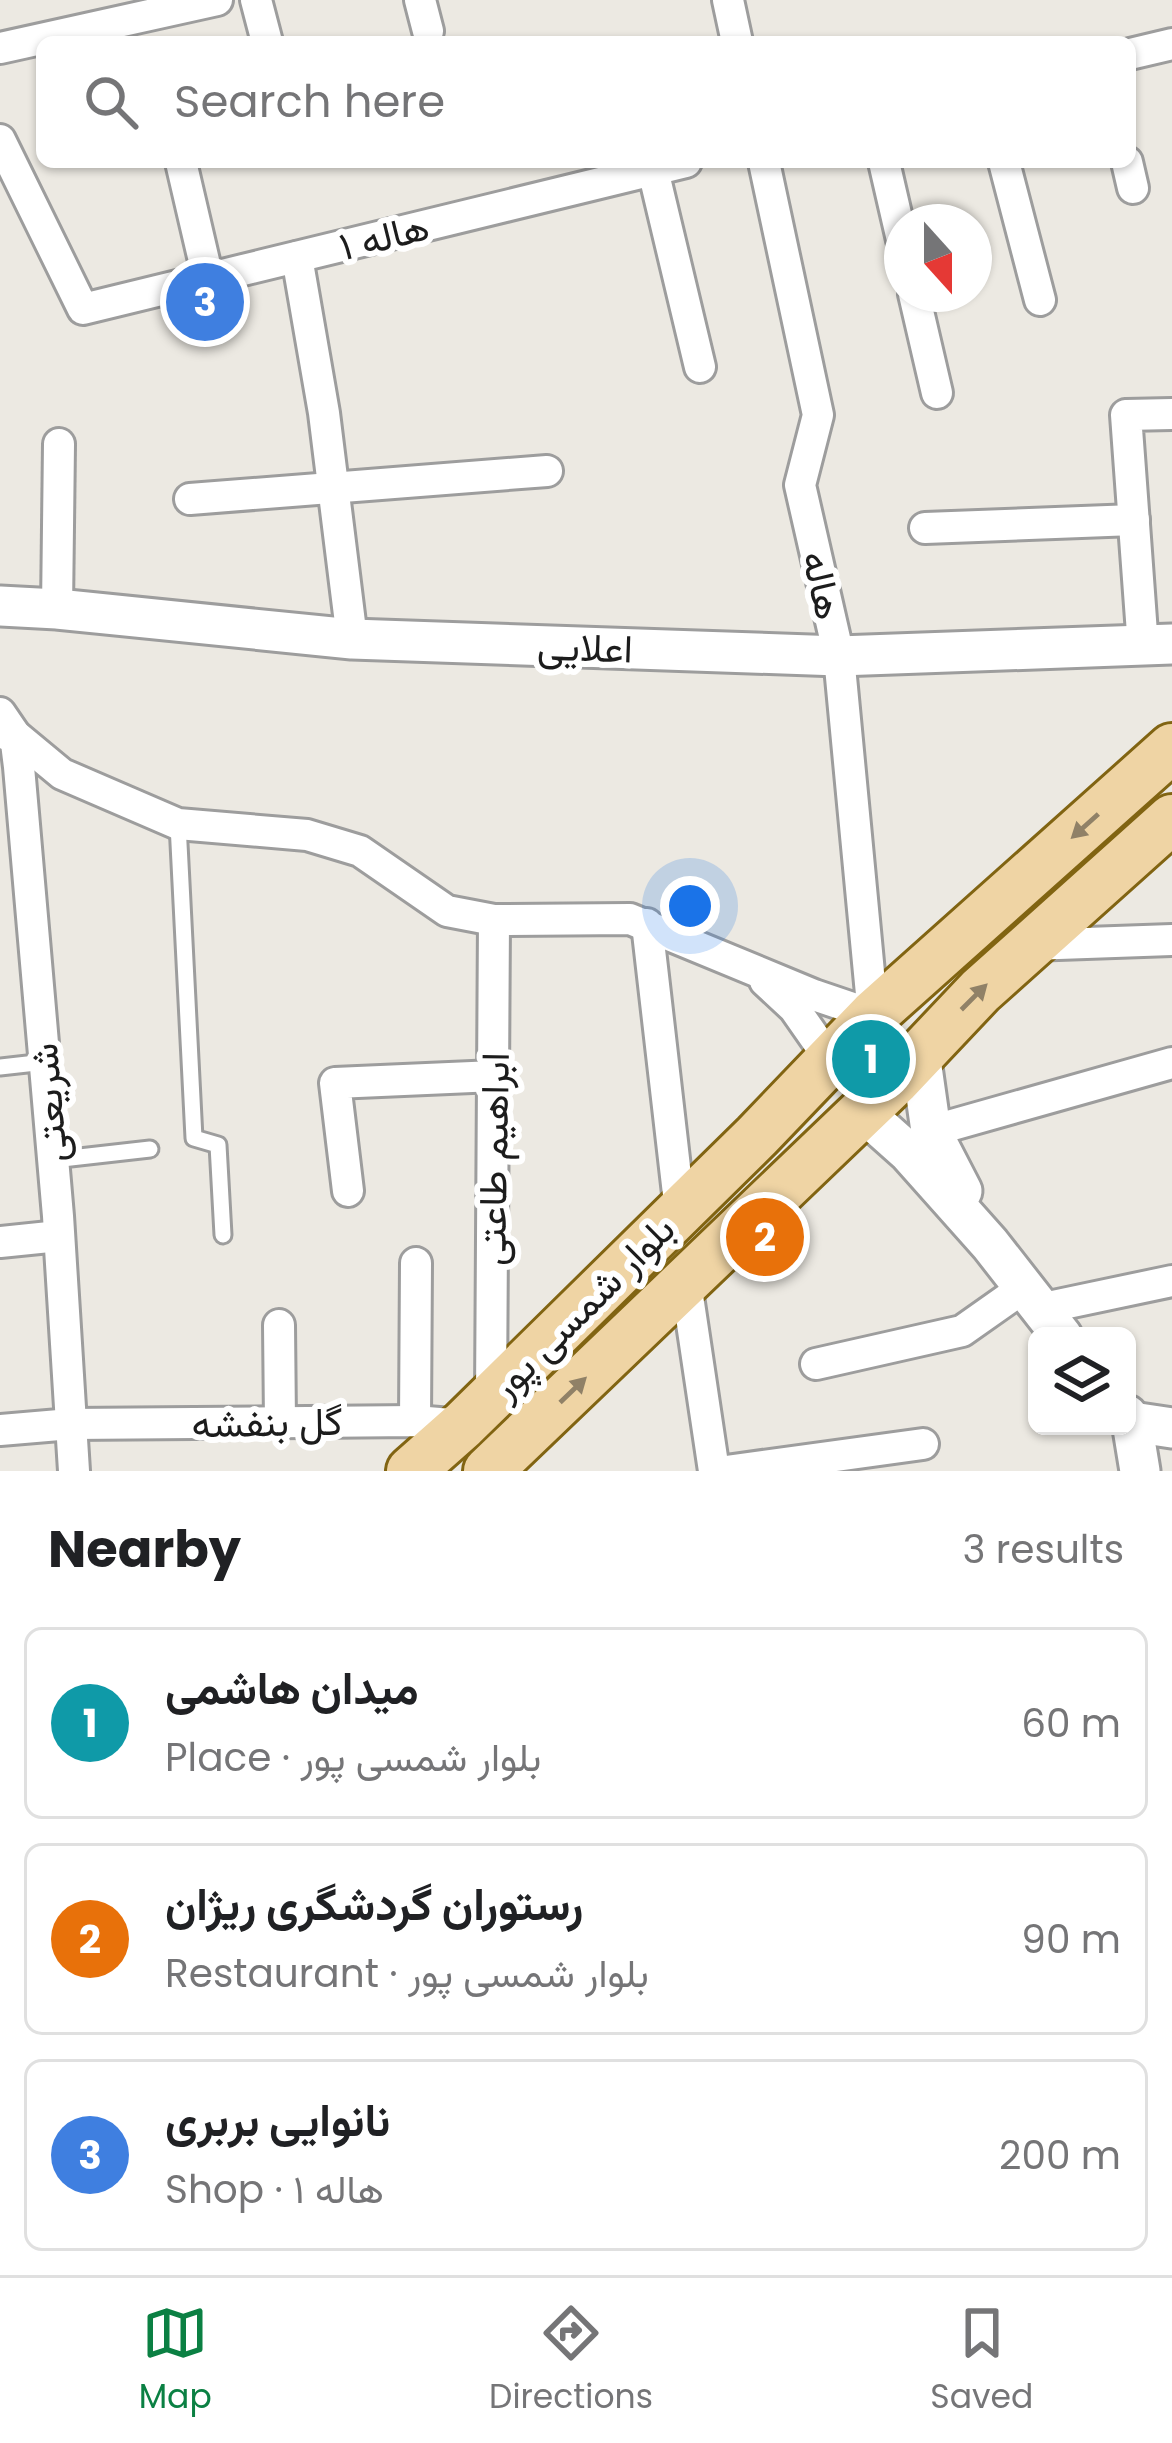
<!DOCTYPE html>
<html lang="en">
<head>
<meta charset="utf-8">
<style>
	body { margin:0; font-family:Poppins,Vazirmatn,sans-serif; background:#f6f6f6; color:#202124 }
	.controls { position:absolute; right:36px; bottom:36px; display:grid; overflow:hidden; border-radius:18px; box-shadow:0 3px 9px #0004 }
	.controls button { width:108px; height:108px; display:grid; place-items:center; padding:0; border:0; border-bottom:3px solid #e0e0e0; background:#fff; color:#202124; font:60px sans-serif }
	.compass { position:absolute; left:884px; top:204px; width:108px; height:108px; border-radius:50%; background:#fff; box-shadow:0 3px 9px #0004; rotate:159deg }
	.you { position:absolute; left:690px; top:906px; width:42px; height:42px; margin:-30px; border:9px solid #fff; border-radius:50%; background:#1a73e8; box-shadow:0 0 0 18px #1a73e833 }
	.badge { display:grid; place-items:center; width:78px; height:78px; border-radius:50%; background:#0b8043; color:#fff; font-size:39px; font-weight:700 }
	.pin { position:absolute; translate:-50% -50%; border:6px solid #fff; box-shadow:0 3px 12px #0006 }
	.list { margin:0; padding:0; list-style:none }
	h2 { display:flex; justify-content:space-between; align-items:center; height:156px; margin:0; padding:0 48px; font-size:51px }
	h2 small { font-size:39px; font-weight:400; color:#757577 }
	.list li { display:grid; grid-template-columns:78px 1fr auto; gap:36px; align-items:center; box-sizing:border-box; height:192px; margin:0 24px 24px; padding:0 24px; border:3px solid #e0e0e0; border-radius:18px }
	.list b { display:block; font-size:45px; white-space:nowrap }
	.list p { margin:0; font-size:39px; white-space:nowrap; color:#757577 }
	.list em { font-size:39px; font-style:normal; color:#757577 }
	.icon { flex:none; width:66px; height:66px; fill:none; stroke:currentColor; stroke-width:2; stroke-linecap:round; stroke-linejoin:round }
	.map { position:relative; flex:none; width:1172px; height:1471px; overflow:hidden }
	.search { position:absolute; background:#fff; box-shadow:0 3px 9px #0004; left:36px; right:36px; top:36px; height:132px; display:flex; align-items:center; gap:30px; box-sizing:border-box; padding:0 42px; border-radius:18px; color:#757577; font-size:45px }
	.sheet { height:804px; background:#fff }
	nav { display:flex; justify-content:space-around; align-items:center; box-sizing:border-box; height:168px; border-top:3px solid #e0e0e0; background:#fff; font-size:33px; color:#757577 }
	nav a { display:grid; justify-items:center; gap:6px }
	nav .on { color:#0b8043 }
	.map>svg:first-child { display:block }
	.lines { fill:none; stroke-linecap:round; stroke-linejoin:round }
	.service-casing { stroke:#9d9d9d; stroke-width:21 }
	.minor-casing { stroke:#9d9d9d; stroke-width:36 }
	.tertiary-casing { stroke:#9d9d9d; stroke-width:45 }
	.primary-casing { stroke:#816412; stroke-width:54 }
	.service { stroke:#fff; stroke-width:15 }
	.minor { stroke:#fff; stroke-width:30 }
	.tertiary { stroke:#fff; stroke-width:39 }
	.primary { stroke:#efd4a4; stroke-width:48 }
	.oneway { fill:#908167 }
	.labels { text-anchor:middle; stroke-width:12; stroke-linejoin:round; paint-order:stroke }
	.street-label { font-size:39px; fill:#1c1c1c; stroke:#fff }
</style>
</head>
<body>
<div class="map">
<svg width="1172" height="1471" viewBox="0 0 1172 1471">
	<rect width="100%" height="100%" fill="#ece9e2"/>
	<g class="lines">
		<g class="service-casing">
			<g id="service">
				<path d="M 178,824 L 194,1138 L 218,1145 L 223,1235"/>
				<path d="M 0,1067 L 45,1062"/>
				<path d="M 53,1160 L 150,1149"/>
			</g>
		</g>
		<g class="minor-casing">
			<g id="minor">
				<path d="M 256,0 L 267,42"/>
				<path d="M 420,0 L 428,31"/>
				<path d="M 728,0 L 737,42"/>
				<path d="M 0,48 L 217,0"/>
				<path d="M 1130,54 L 1172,44"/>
				<path d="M 0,140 L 83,309 L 686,162"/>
				<path d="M 181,162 L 208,278"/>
				<path d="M 884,162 L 902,240"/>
				<path d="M 1004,162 L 1040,300"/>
				<path d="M 1127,162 L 1133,188"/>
				<path d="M 653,170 L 700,367"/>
				<path d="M 297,257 L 324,413 L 352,639"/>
				<path d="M 914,294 L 937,393"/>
				<path d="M 190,499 L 547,471"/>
				<path d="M 925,528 L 1134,520"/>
				<path d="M 57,609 L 59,444"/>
				<path d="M 1143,647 L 1126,415 L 1172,414"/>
				<path d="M 0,713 L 15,735 L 62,774 L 178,824 L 307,835 L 360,851 L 447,911 L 494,920 L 630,919 L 814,995 L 873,1015 L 839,656 L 800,485 L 818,415 L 764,162"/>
				<path d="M 9,736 L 15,735 L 19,767 L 58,1216 L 74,1471"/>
				<path d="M 647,924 L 680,1211"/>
				<path d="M 1030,945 L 1172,940"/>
				<path d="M 765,981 L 794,1008 L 831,1061"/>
				<path d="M 931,1131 L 1172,1063"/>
				<path d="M 348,1191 L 335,1083 L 495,1076"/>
				<path d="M 0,1242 L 59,1236"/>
				<path d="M 686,1283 L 714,1471"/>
				<path d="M 1039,1309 L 1172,1281"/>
				<path d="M 279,1325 L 280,1422"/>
				<path d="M 816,1364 L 962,1331 L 1023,1288"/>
				<path d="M 491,1397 L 494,920"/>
				<path d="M 415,1421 L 416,1263"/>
				<path d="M 0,1430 L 71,1424 L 415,1421 L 463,1425"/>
				<path d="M 726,1471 L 923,1444"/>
			</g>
		</g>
		<g class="tertiary-casing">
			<g id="tertiary">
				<path d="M 0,606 L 57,609 L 352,639 L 839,656 L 1172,644"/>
				<path d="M 920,1053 L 931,1131 L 962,1191"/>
				<path d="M 863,1112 L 909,1153 L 990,1244 L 1062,1336"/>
				<path d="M 1127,1415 L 1132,1422 L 1140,1471"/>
				<path d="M 1132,1422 L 1172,1428"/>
			</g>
		</g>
		<g class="primary-casing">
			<g id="primary">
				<path d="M 411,1471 L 463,1425 L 757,1136 L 873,1015 L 1172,748"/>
				<path d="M 488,1471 L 895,1081 L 980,991 L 1172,819"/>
			</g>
		</g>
		<use href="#service" class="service"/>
		<use href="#minor" class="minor"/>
		<use href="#tertiary" class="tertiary"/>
		<use href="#primary" class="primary"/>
	</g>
	<defs><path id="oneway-solid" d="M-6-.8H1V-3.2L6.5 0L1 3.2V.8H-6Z" transform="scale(3)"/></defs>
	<g class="oneway">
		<use href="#oneway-solid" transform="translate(1085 826) rotate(138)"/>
		<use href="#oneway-solid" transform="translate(974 997) rotate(-45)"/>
		<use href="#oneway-solid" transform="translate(573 1390) rotate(-44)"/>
	</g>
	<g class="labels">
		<g class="street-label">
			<text transform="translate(384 236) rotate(-14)" y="14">هاله ۱</text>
			<text transform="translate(823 585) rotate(77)" y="14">هاله</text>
			<text transform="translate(585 647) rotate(2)" y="14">اعلایی</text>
			<text transform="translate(48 1103) rotate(-95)" y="14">شریعتی</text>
			<text transform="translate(493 1159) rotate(-89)" y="14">ابراهیم طاعتی</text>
			<text transform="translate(582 1307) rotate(-45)" y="14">بلوار شمسی پور</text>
			<text transform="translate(267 1422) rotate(-1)" y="14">گل بنفشه</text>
		</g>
	</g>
</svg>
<div class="controls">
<button><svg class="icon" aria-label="layers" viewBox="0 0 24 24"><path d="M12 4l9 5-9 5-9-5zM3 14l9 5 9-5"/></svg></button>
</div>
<svg class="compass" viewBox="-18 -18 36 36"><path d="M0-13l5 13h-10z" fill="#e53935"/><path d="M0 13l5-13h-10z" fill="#757577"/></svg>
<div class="you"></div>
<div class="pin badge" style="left:871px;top:1059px;background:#0f9aa8">1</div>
<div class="pin badge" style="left:765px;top:1237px;background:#e8710a">2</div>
<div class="pin badge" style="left:205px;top:302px;background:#3f7fe0">3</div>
<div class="search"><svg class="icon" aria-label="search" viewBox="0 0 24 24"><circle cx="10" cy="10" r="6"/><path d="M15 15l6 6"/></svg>Search here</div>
</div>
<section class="sheet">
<h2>Nearby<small>3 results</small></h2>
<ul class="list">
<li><span class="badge" style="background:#0f9aa8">1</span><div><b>میدان هاشمی</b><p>Place · بلوار شمسی پور</p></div><em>60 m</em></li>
<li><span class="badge" style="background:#e8710a">2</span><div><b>رستوران گردشگری ریژان</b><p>Restaurant · بلوار شمسی پور</p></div><em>90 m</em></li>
<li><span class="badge" style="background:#3f7fe0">3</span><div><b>نانوایی بربری</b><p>Shop · هاله ۱</p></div><em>200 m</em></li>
</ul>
</section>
<nav>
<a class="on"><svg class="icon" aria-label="map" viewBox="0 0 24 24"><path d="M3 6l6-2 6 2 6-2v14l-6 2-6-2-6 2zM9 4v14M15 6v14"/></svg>Map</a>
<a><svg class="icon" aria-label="directions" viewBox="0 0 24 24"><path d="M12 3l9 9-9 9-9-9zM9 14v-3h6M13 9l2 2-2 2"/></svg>Directions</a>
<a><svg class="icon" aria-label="saved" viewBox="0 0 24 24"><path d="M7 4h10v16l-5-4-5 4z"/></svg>Saved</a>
</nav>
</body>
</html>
